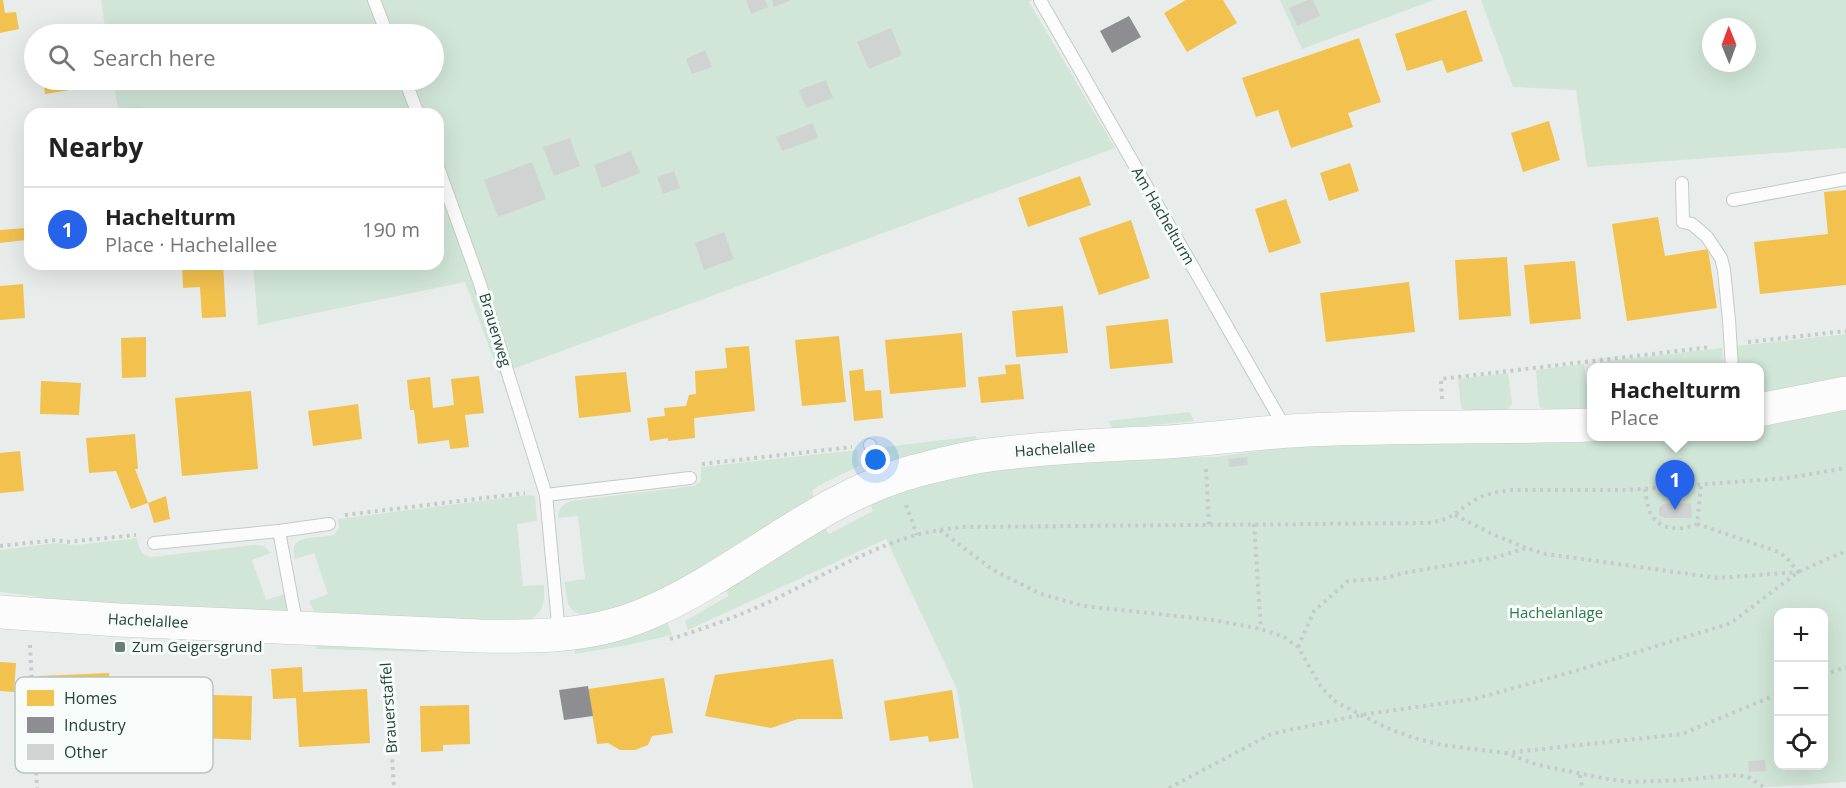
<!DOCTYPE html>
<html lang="en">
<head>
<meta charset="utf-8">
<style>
	body { margin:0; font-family:"Open Sans",sans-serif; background:#f2f2f2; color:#222 }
	.controls { position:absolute; right:18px; bottom:18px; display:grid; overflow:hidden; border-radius:12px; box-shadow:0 6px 24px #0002 }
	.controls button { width:54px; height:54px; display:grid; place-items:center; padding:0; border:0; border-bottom:2px solid #e0e0e0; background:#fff; color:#222; font:30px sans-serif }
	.compass { position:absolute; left:1702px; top:18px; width:54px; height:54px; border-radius:50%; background:#fff; box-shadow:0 6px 24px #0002; rotate:359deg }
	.you { position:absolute; left:876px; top:460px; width:21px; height:21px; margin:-15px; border:4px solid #fff; border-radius:50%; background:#1a73e8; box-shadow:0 0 0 9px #1a73e833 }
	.badge { display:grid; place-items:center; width:39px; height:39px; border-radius:50%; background:#2563eb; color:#fff; font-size:20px; font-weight:700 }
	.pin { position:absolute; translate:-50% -50px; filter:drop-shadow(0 2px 3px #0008) }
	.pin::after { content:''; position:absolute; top:32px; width:21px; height:18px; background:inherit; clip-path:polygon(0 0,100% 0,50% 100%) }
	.popup { position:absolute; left:1587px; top:363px; width:177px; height:78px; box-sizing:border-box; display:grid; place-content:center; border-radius:12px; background:#fff; filter:drop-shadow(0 2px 4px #0005); font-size:20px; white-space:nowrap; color:#767676 }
	.popup b { font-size:22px; color:#222 }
	.popup::after { content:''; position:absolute; left:50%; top:100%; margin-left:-12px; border:12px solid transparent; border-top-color:#fff }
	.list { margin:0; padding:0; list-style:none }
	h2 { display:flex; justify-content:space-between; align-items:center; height:78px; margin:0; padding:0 24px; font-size:26px }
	h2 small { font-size:20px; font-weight:400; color:#767676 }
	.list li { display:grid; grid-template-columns:39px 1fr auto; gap:18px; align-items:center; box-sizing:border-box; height:84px; padding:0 24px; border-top:2px solid #e0e0e0 }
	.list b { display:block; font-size:22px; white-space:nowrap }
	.list p { margin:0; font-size:20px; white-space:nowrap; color:#767676 }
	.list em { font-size:20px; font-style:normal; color:#767676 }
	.icon { flex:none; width:33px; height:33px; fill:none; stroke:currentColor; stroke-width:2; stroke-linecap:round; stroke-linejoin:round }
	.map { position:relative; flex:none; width:1846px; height:788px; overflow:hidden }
	.search { position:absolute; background:#fff; box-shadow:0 6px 24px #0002; left:24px; top:24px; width:420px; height:66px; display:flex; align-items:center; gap:15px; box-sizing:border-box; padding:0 21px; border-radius:33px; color:#767676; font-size:22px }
	.panel { position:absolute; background:#fff; box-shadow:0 6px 24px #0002; left:24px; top:108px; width:420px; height:162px; border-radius:18px }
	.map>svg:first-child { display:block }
	.green { fill:#d1e6d8; fill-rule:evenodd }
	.homes { fill:#f2c14e }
	.industry { fill:#8d8d92 }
	.building { fill:#cfd4d2 }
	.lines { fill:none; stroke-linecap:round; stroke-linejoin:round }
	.lane-casing { stroke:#c5cac8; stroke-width:14 }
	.secondary-casing { stroke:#c3cbc8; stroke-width:34 }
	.path { stroke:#c3ccca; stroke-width:4; stroke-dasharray:3 4.5; stroke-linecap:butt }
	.lane { stroke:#fcfcfc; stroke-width:12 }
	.secondary { stroke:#fcfcfc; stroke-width:33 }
	.poi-dot { fill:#697e78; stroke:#f7fbf9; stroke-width:2 }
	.labels { text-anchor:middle; stroke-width:6; stroke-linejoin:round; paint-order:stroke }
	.street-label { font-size:15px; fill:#24423a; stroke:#f7fbf9 }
	.park-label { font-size:15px; fill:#2d7a4b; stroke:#f7fbf9 }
	.poi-label { font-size:15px; fill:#24423a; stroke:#f7fbf9; text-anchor:start }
	.key { fill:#f7fbf9; stroke:#b8c4c0; stroke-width:1.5 }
	.key-label { font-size:16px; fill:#24423a }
</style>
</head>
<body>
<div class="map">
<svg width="1846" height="788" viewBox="0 0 1846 788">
	<rect width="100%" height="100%" fill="#e8edeb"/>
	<g class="green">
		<path d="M 101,0 L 1032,0 L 1029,2 L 1115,148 L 499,374 L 465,282 L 258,325 L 253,264 L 438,264 L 438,114 L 119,114 L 113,80 L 434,80 L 434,34 L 106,34 Z"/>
		<path d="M 1280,0 L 1434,0 L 1302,49 Z"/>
		<path d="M 1481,0 L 1846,0 L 1846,148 L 1587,167 L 1576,90 L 1513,87 ZM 1711,27 L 1747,27 L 1747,63 L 1711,63 Z"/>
		<path d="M 1846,334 L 1846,379 L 1759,396 L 1759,368 L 1739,367 L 1736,346 Z"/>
		<path d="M 1722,348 L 1724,367 L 1601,367 L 1600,362 Z"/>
		<path d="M 1584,364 L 1589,405 L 1586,410 L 1546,411 L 1539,406 L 1536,370 Z"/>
		<path d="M 1508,373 L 1512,404 L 1506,411 L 1465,411 L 1461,407 L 1458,379 Z"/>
		<path d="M 1846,405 L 1846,782 L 1757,788 L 973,788 L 957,689 L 886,539 L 688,630 L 685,621 L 728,596 L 726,587 L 824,526 L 829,534 L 873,511 L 867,497 L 912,483 L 1068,459 L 1215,457 L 1322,442 L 1591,436 L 1759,436 L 1759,423 ZM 1778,612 L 1824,612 L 1824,766 L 1778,766 Z"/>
		<path d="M 1190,412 L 1194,421 L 1113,429 L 1108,421 Z"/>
		<path d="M 976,436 L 977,441 L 891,464 C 885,459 885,454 885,447 Z"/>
		<path d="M 857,450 L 859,466 L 818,486 L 812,491 L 814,499 L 705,567 L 634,605 L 584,615 L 579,614 L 572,610 L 568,604 L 564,582 L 585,579 L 578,516 L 558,518 C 558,509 563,504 570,501 L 694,486 L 701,481 L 701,467 Z"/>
		<path d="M 527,495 L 535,496 L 537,521 L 517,524 L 523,586 L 544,585 C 545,602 544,615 525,622 L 317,613 L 313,609 L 309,601 L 328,594 L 314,553 L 295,559 C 286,533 318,539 334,535 L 339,528 L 338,519 Z"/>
		<path d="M 137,538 C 139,548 140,555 151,557 L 254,545 L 264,546 L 271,553 L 252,560 L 266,600 L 285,594 L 288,608 L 287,611 L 75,605 L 34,596 L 0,592 L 0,550 L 56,543 L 76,545 Z"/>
		<path d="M 667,622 L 672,635 L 628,645 L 575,654 L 574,648 Z"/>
		<path d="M 316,644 L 426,648 L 427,652 L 316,649 Z"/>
	</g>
	<g class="homes">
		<path d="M 0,0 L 3,0 L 5,13 L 16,12 L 19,29 L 0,33 Z"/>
		<path d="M 1186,0 L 1223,0 L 1237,23 L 1187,52 L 1164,13 Z"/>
		<path d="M 1466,10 L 1483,61 L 1447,73 L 1442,60 L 1407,71 L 1395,34 Z"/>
		<path d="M 1359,38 L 1381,102 L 1348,113 L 1353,127 L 1291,148 L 1278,110 L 1256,117 L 1242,78 Z"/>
		<path d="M 43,80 L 93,80 L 94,86 L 45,94 Z"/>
		<path d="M 1549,121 L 1560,160 L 1523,172 L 1511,133 Z"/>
		<path d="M 1350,163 L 1359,191 L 1329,201 L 1320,173 Z"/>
		<path d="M 1080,176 L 1091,205 L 1028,227 L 1018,198 Z"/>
		<path d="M 1846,190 L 1846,285 L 1760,294 L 1754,242 L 1828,234 L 1824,192 Z"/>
		<path d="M 1286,199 L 1301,243 L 1269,253 L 1255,209 Z"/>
		<path d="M 1658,217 L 1665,256 L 1708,249 L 1717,308 L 1627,321 L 1612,224 Z"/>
		<path d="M 1131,220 L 1150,278 L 1099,295 L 1079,238 Z"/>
		<path d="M 25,228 L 26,240 L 0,243 L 0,230 Z"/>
		<path d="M 1507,257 L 1511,316 L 1459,320 L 1455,260 Z"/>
		<path d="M 1575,261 L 1581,319 L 1530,324 L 1524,265 Z"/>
		<path d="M 223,264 L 226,317 L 202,318 L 200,287 L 183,288 L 182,266 Z"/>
		<path d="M 1409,282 L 1415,332 L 1326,342 L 1320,293 Z"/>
		<path d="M 23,284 L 25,318 L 0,320 L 0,286 Z"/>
		<path d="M 1063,306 L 1068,353 L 1016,357 L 1012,311 Z"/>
		<path d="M 1168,319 L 1173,363 L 1110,369 L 1106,326 Z"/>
		<path d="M 962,333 L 966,387 L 890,394 L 885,340 Z"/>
		<path d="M 839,336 L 846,402 L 802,406 L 795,340 Z"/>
		<path d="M 146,337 L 146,377 L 122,378 L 121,338 Z"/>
		<path d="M 749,346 L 755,411 L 694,418 L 695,438 L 668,441 L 668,438 L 650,441 L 647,418 L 665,416 L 664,408 L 686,406 L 689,395 L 696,394 L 695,371 L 727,368 L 725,348 Z"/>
		<path d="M 1020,364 L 1024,399 L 981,403 L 978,377 L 1006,374 L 1005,365 Z"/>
		<path d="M 863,369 L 865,391 L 881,390 L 883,418 L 854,421 L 849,371 Z"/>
		<path d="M 626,372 L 631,412 L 579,418 L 575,376 Z"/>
		<path d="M 479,376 L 484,413 L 465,415 L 469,447 L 450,449 L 449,440 L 418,444 L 414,410 L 410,410 L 407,380 L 430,377 L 433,408 L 454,405 L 451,379 Z"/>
		<path d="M 41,381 L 81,383 L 79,415 L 40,414 Z"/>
		<path d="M 251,391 L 258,469 L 182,476 L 175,398 Z"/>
		<path d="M 358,404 L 362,439 L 313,446 L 308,411 Z"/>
		<path d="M 135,434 L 138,469 L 135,469 L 148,503 L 166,496 L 170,519 L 154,523 L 148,503 L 131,509 L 116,471 L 89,473 L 86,438 Z"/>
		<path d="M 20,451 L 24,491 L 0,493 L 0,453 Z"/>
		<path d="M 833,659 L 843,719 L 798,719 L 771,728 L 705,716 L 715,675 Z"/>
		<path d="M 0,662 L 16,663 L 14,692 L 0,691 Z"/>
		<path d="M 302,667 L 303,692 L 367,689 L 370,743 L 299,747 L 296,698 L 273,699 L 271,669 Z"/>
		<path d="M 109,673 L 112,745 L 94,746 L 95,768 L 79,768 L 40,717 L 39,676 Z"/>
		<path d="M 664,678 L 673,733 L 652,736 L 648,745 L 635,750 L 620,750 L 608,743 L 597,744 L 588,689 Z"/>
		<path d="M 952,690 L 959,738 L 929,742 L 928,736 L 890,741 L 884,701 Z"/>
		<path d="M 172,694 L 252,696 L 251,740 L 171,737 Z"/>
		<path d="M 469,705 L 470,744 L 443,745 L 443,751 L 421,752 L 420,706 Z"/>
	</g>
	<g class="industry">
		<path d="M 1129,16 L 1141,37 L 1112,53 L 1100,31 Z"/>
		<path d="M 588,686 L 593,716 L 564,720 L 559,690 Z"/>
	</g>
	<g class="building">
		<path d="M 746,0 L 765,0 L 768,7 L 751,14 Z"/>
		<path d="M 772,0 L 792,0 L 774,7 Z"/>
		<path d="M 1308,0 L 1313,0 L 1320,16 L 1297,26 L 1289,8 Z"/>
		<path d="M 891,28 L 902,55 L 869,69 L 857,42 Z"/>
		<path d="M 705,50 L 712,67 L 692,74 L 686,59 Z"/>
		<path d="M 826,80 L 833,98 L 806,108 L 799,90 Z"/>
		<path d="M 139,107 L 140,114 L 123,114 L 122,109 Z"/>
		<path d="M 813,123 L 818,138 L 782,151 L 776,137 Z"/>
		<path d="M 570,138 L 580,166 L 554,176 L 543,147 Z"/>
		<path d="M 631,151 L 640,173 L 602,188 L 594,165 Z"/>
		<path d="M 532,162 L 546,199 L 498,217 L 484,180 Z"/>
		<path d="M 674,171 L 680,188 L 663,194 L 657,177 Z"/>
		<path d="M 724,232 L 734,259 L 704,270 L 695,243 Z"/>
		<path d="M 1247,457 L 1248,465 L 1229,467 L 1228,459 Z"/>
		<path d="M 1691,503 L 1692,518 L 1665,518 L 1659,515 L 1659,508 L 1663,504 Z"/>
		<path d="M 1765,760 L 1766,771 L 1749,772 L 1748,761 Z"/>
	</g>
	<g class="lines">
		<g class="lane-casing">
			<g id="lane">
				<path d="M 374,0 L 387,34"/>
				<path d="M 1040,0 L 1285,428"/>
				<path d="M 405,80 L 418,114"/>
				<path d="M 438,167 L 479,281 L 546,495 L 559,634"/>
				<path d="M 1682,183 L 1683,222 L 1692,224 L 1707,237 L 1721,258 L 1724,270 L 1729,320 L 1732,368"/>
				<path d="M 1733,200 L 1846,179"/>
				<path d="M 870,445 L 880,468 L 888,477"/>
				<path d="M 546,495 L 690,478"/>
				<path d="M 279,531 L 297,627"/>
				<path d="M 154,543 L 279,531 L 329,524"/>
			</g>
		</g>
		<g class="secondary-casing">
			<g id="secondary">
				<path d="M 1759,410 L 1846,393"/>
				<path d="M 0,612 L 119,620 L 479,636 C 541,637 597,637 655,610 C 744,570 819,497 915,471 C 939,465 964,458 989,455 C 1048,447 1109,445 1168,442 C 1214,439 1261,432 1307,430 C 1401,426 1496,428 1591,425"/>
			</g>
		</g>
		<g class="path">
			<path d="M 1748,342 L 1846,331"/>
			<path d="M 1442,399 L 1441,379 L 1711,347"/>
			<path d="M 702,464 L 852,447"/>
			<path d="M 1206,469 L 1209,525"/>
			<path d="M 1645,489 C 1646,496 1647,505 1650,512 C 1658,531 1681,531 1697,524 L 1701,485"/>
			<path d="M 906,505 L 917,535"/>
			<path d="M 345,515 L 525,493"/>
			<path d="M 1455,515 L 1490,533 L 1526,548"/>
			<path d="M 1254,524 L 1261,629"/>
			<path d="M 940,530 L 993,570 L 1041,594 L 1084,606 L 1213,620 L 1261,629 L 1284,637 L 1298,647 L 1321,687 L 1336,702 L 1387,728 L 1414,738 L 1442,745 L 1505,753 L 1538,765 L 1607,779 L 1631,782 L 1681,780 L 1738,775 L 1750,778 L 1765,788"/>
			<path d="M 0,546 L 56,540 L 66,542 L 136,535"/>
			<path d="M 670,639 C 704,629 738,616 769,602 C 817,579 864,550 916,535 C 931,531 946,529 961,527 L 1428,523 C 1455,519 1454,512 1475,500 C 1486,493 1499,492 1512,490 L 1627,490 L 1787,478 L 1846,468"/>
			<path d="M 30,645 L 37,788"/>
			<path d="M 1298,647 L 1314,611 L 1348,581 L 1386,578 L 1403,573 L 1497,557 L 1526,548 L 1546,554 L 1718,578 L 1798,572 L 1787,558 L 1779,552 L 1697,524"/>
			<path d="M 386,662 L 394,788"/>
			<path d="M 1824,675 L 1846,667"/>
			<path d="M 1505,753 L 1682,734 L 1778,694"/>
			<path d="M 1580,775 L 1582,788"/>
			<path d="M 1169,788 L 1271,734 L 1360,715 L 1474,699 L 1582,669 L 1731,623 L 1798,572 L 1846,551"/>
		</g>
		<use href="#lane" class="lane"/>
		<use href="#secondary" class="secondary"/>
	</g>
	<rect class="poi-dot" x="114" y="641" width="12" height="12" rx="3"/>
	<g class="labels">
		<g class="street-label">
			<text transform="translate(1163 216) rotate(60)" y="5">Am Hachelturm</text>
			<text transform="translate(495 330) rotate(73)" y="5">Brauerweg</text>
			<text transform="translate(1055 449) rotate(-4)" y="5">Hachelallee</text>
			<text transform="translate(148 621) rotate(3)" y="5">Hachelallee</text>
			<text transform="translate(389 708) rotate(-94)" y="5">Brauerstaffel</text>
		</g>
		<g class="park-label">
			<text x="1556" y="618">Hachelanlage</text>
		</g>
		<g class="poi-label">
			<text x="132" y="652">Zum Geigersgrund</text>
		</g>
	</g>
	<rect x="15" y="677" width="198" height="96" rx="9" class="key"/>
	<rect x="27" y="690" width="27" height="16" fill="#f2c14e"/>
	<rect x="27" y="717" width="27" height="16" fill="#8d8d92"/>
	<rect x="27" y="744" width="27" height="16" fill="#cfd4d2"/>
	<g class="key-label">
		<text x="64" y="704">Homes</text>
		<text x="64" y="731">Industry</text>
		<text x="64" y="758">Other</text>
	</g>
</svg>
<div class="controls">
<button>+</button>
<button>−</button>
<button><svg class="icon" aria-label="locate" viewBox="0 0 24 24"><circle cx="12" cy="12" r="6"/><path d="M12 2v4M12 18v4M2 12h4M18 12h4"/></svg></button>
</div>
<svg class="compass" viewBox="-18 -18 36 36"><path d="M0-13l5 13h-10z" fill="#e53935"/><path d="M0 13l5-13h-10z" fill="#767676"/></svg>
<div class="you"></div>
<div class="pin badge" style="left:1675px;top:510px">1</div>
<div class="popup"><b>Hachelturm</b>Place</div>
<div class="search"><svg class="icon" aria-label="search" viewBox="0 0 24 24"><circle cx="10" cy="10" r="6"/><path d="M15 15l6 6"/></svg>Search here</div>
<section class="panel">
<h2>Nearby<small></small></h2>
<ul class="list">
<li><span class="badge">1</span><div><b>Hachelturm</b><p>Place · Hachelallee</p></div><em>190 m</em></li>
</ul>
</section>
</div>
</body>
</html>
